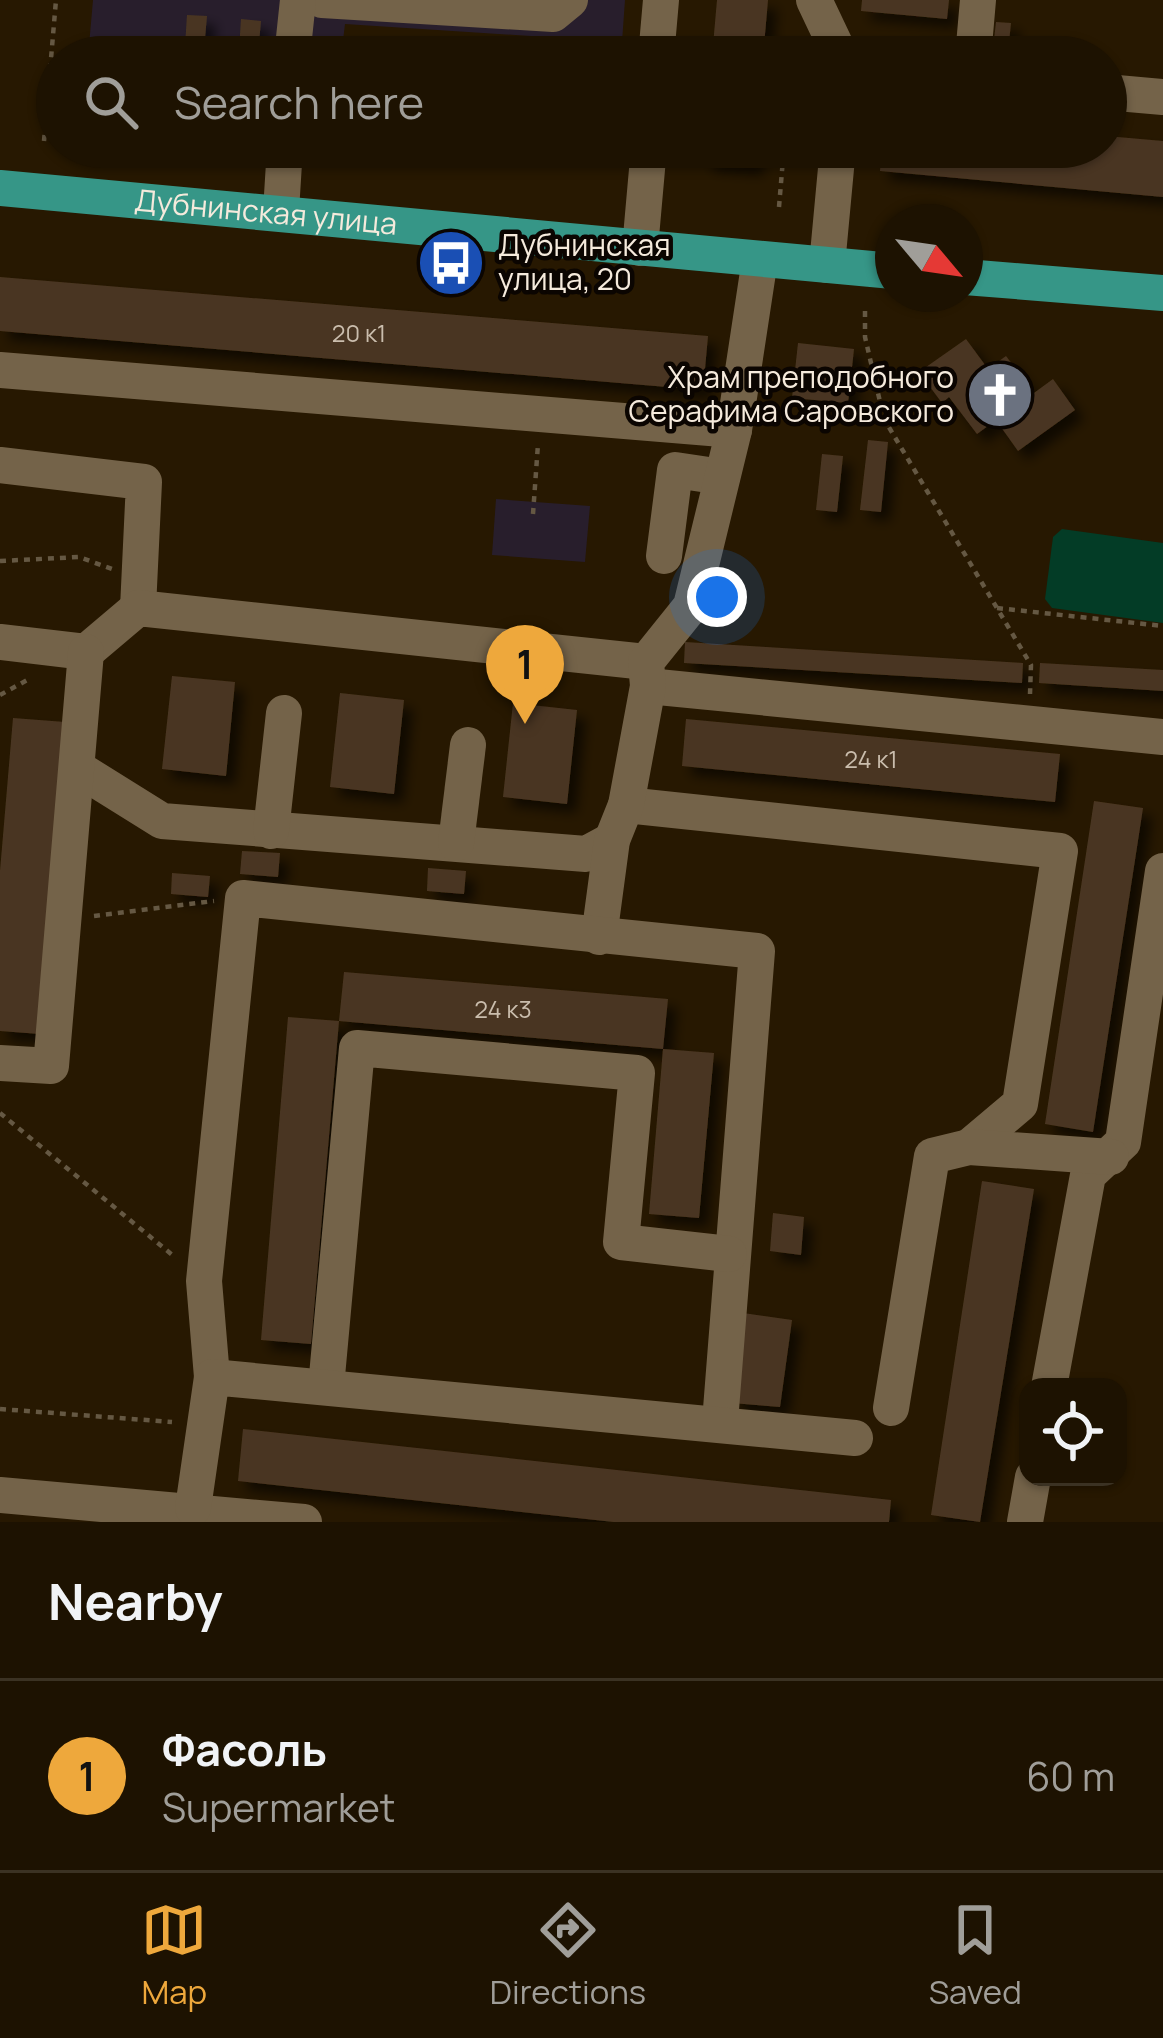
<!DOCTYPE html>
<html lang="en">
<head>
<meta charset="utf-8">
<style>
	body { margin:0; font-family:Manrope,sans-serif; background:#2a2010; color:#f1f3f6 }
	.controls { position:absolute; right:36px; bottom:36px; display:grid; overflow:hidden; border-radius:24px; box-shadow:0 3px 9px #0004 }
	.controls button { width:108px; height:108px; display:grid; place-items:center; padding:0; border:0; border-bottom:3px solid #3b3223; background:#1d1201; color:#f1f3f6; font:60px sans-serif }
	.compass { position:absolute; left:875px; top:204px; width:108px; height:108px; border-radius:50%; background:#1d1201; box-shadow:0 3px 9px #0004; rotate:119deg }
	.you { position:absolute; left:717px; top:597px; width:42px; height:42px; margin:-30px; border:9px solid #fff; border-radius:50%; background:#1a73e8; box-shadow:0 0 0 18px #1a73e833 }
	.badge { display:grid; place-items:center; width:78px; height:78px; border-radius:50%; background:#eea83c; color:#111; font-size:39px; font-weight:700 }
	.pin { position:absolute; translate:-50% -99px; filter:drop-shadow(0 3px 6px #0008) }
	.pin::after { content:''; position:absolute; top:63px; width:42px; height:36px; background:inherit; clip-path:polygon(0 0,100% 0,50% 100%) }
	.list { margin:0; padding:0; list-style:none }
	h2 { display:flex; justify-content:space-between; align-items:center; height:156px; margin:0; padding:0 48px; font-size:51px }
	h2 small { font-size:39px; font-weight:400; color:#a09e99 }
	.list li { display:grid; grid-template-columns:78px 1fr auto; gap:36px; align-items:center; box-sizing:border-box; height:192px; padding:0 48px; border-top:3px solid #3b3223 }
	.list b { display:block; font-size:45px; white-space:nowrap }
	.list p { margin:0; font-size:39px; white-space:nowrap; color:#a09e99 }
	.list em { font-size:39px; font-style:normal; color:#a09e99 }
	.icon { flex:none; width:66px; height:66px; fill:none; stroke:currentColor; stroke-width:2; stroke-linecap:round; stroke-linejoin:round }
	.map { position:relative; flex:none; width:1163px; height:1522px; overflow:hidden }
	.search { position:absolute; background:#1d1201; box-shadow:0 3px 9px #0004; left:36px; right:36px; top:36px; height:132px; display:flex; align-items:center; gap:30px; box-sizing:border-box; padding:0 42px; border-radius:66px; color:#a09e99; font-size:45px }
	.sheet { height:348px; background:#1d1201 }
	nav { display:flex; justify-content:space-around; align-items:center; box-sizing:border-box; height:168px; border-top:3px solid #3b3223; background:#1d1201; font-size:33px; color:#a09e99 }
	nav a { display:grid; justify-items:center; gap:6px }
	nav .on { color:#eea83c }
	.map>svg:first-child { display:block }
	.education { fill:#281e2c }
	.green { fill:#033c26 }
	.building { fill:#4a3621; filter:url(#shadow) }
	.lines { fill:none; stroke-linecap:round; stroke-linejoin:round }
	.path { stroke:#655843; stroke-width:4.5; stroke-dasharray:6 6; stroke-linecap:butt }
	.minor { stroke:#746349; stroke-width:36 }
	.major { stroke:#369687; stroke-width:36 }
	.labels { text-anchor:middle; stroke-width:9; stroke-linejoin:round; paint-order:stroke }
	.number-label { font-size:24px; fill:#cabdad }
	.street-label { font-size:30px; fill:#f5eadc; stroke:#0b0501 }
	.poi-label { font-size:30px; fill:#f5eadc; stroke:#0b0501; text-anchor:start }
</style>
</head>
<body>
<div class="map">
<svg width="1163" height="1522" viewBox="0 0 1163 1522">
	<defs>
		<filter id="shadow"><feDropShadow dx="9" dy="9" stdDeviation="6" flood-color="#0009"/></filter>
	</defs>
	<rect width="100%" height="100%" fill="#271801"/>
	<g class="education">
		<path d="M 93,0 L 625,0 L 622,42 L 345,24 L 341,57 L 88,57 Z"/>
		<path d="M 496,499 L 590,506 L 585,562 L 492,555 Z"/>
	</g>
	<path class="green" d="M 1062,529 L 1163,543 L 1163,623 L 1052,608 L 1045,599 L 1053,537 Z"/>
	<g class="building">
		<path d="M 717,0 L 768,0 L 763,57 L 712,57 Z"/>
		<path d="M 862,0 L 949,0 L 947,19 L 861,11 Z"/>
		<path d="M 187,15 L 207,16 L 204,49 L 185,47 Z"/>
		<path d="M 241,19 L 261,21 L 258,53 L 239,52 Z"/>
		<path d="M 996,22 L 1011,23 L 1009,42 L 994,40 Z"/>
		<path d="M 1106,136 L 1163,141 L 1163,197 L 880,171 L 882,147 L 1106,147 Z"/>
		<path d="M 705,147 L 756,147 L 754,166 L 704,162 Z"/>
		<path d="M 0,277 L 708,336 L 703,390 L 0,331 Z"/>
		<path d="M 966,339 L 988,369 L 1006,356 L 1034,393 L 1053,379 L 1075,410 L 1018,451 L 996,420 L 977,434 L 949,397 L 942,403 L 919,372 Z"/>
		<path d="M 798,343 L 854,349 L 848,403 L 792,398 Z"/>
		<path d="M 868,440 L 888,442 L 881,512 L 860,510 Z"/>
		<path d="M 822,454 L 843,456 L 837,512 L 816,510 Z"/>
		<path d="M 685,642 L 1023,663 L 1022,683 L 684,663 Z"/>
		<path d="M 1040,663 L 1163,670 L 1163,691 L 1039,683 Z"/>
		<path d="M 172,676 L 235,682 L 226,776 L 162,769 Z"/>
		<path d="M 340,693 L 404,700 L 394,794 L 330,787 Z"/>
		<path d="M 513,703 L 577,710 L 567,804 L 503,797 Z"/>
		<path d="M 13,718 L 65,722 L 40,1034 L 0,1031 L 0,871 Z"/>
		<path d="M 686,719 L 1060,754 L 1055,802 L 682,766 Z"/>
		<path d="M 1094,801 L 1143,808 L 1093,1132 L 1045,1124 Z"/>
		<path d="M 242,851 L 280,853 L 278,877 L 240,874 Z"/>
		<path d="M 428,868 L 466,871 L 464,894 L 427,891 Z"/>
		<path d="M 172,873 L 210,876 L 208,897 L 171,894 Z"/>
		<path d="M 344,972 L 668,999 L 663,1049 L 339,1021 Z"/>
		<path d="M 288,1017 L 339,1021 L 311,1344 L 261,1340 Z"/>
		<path d="M 663,1049 L 714,1053 L 699,1218 L 649,1214 Z"/>
		<path d="M 982,1181 L 1034,1189 L 980,1522 L 931,1515 Z"/>
		<path d="M 773,1213 L 804,1217 L 801,1255 L 770,1251 Z"/>
		<path d="M 743,1313 L 792,1320 L 780,1407 L 732,1403 Z"/>
		<path d="M 243,1429 L 891,1500 L 889,1522 L 614,1522 L 238,1481 Z"/>
	</g>
	<g class="lines">
		<g class="path">
			<path d="M 792,57 L 794,37"/>
			<path d="M 44,141 L 56,0"/>
			<path d="M 779,207 L 784,147"/>
			<path d="M 865,311 L 865,337 L 884,419 L 1031,665 L 1030,694"/>
			<path d="M 533,514 L 538,444"/>
			<path d="M 0,561 L 79,557 L 112,569"/>
			<path d="M 997,608 L 1163,626"/>
			<path d="M 0,695 L 31,678"/>
			<path d="M 94,916 L 214,901"/>
			<path d="M 0,1113 L 176,1258"/>
			<path d="M 0,1409 L 172,1422"/>
		</g>
		<g class="minor">
			<path d="M 322,0 L 553,14 L 570,0"/>
			<path d="M 814,0 L 841,57"/>
			<path d="M 292,57 L 298,0"/>
			<path d="M 656,57 L 661,0"/>
			<path d="M 973,57 L 978,0"/>
			<path d="M 1106,92 L 1163,97"/>
			<path d="M 281,211 L 285,147"/>
			<path d="M 640,248 L 649,147"/>
			<path d="M 827,265 L 838,147"/>
			<path d="M 0,370 L 734,430 L 760,259"/>
			<path d="M 0,465 L 144,482 L 138,608"/>
			<path d="M 664,556 L 675,470 L 722,477"/>
			<path d="M 0,642 L 86,652 L 138,608 L 646,662"/>
			<path d="M 648,686 L 1163,737"/>
			<path d="M 77,768 L 162,821 L 586,854 L 612,840"/>
			<path d="M 626,805 L 1060,851 L 1020,1104 L 969,1147"/>
			<path d="M 271,831 L 284,713"/>
			<path d="M 456,843 L 468,745"/>
			<path d="M 599,937 L 612,840 L 626,805 L 648,686 L 646,662 L 691,606 L 734,430"/>
			<path d="M 0,1063 L 51,1066 L 86,652"/>
			<path d="M 212,1377 L 204,1281 L 243,898 L 757,951 L 720,1422"/>
			<path d="M 326,1387 L 357,1048 L 637,1073 L 621,1242 L 729,1254"/>
			<path d="M 1049,1387 L 1088,1175 L 1123,1142 L 1163,871"/>
			<path d="M 891,1408 L 932,1156 L 969,1147 L 1111,1157"/>
			<path d="M 0,1495 L 304,1522"/>
			<path d="M 193,1508 L 212,1377 L 855,1438"/>
			<path d="M 1025,1522 L 1033,1477"/>
		</g>
		<g class="major">
			<path id="s1" d="M 0,188 L 893,271"/>
			<path d="M 965,277 L 1163,293"/>
		</g>
	</g>
	<defs>
		<g id="bus-disc" transform="scale(3.45)"><circle r="9.5" fill="#1a4fb4" stroke="#0b0501"/><path d="M-5-6H5V4H4V6H2V4H-2V6H-4V4H-5ZM-3.5-4V0h7V-4ZM-3.5 1.2v1.5H-2V1.2ZM2 1.2v1.5H3.5V1.2Z" fill="#fff"/></g>
		<g id="church-disc" transform="scale(3.45)"><circle r="9.5" fill="#6b7280" stroke="#0b0501"/><path d="M-1.2-6h2.4v3.5h3.3v2.4h-3.3V6h-2.4V-.1h-3.3v-2.4h3.3Z" fill="#fff"/></g>
	</defs>
	<g fill-rule="evenodd">
		<use href="#bus-disc" x="451" y="263"/>
		<use href="#church-disc" x="1000" y="395"/>
	</g>
	<g class="labels">
		<g class="number-label">
			<text x="359" y="342">20 к1</text>
			<text x="871" y="768">24 к1</text>
			<text x="503" y="1018">24 к3</text>
		</g>
		<g class="street-label">
			<text dy="10" stroke="none"><textPath href="#s1" startOffset="267">Дубнинская улица</textPath></text>
		</g>
		<g class="poi-label">
			<text x="498" y="256">Дубнинская<tspan x="498" dy="34">улица, 20</tspan></text>
			<text x="954" y="388" text-anchor="end">Храм преподобного<tspan x="954" dy="34">Серафима Саровского</tspan></text>
		</g>
	</g>
</svg>
<div class="controls">
<button><svg class="icon" aria-label="locate" viewBox="0 0 24 24"><circle cx="12" cy="12" r="6"/><path d="M12 2v4M12 18v4M2 12h4M18 12h4"/></svg></button>
</div>
<svg class="compass" viewBox="-18 -18 36 36"><path d="M0-13l5 13h-10z" fill="#e53935"/><path d="M0 13l5-13h-10z" fill="#a09e99"/></svg>
<div class="you"></div>
<div class="pin badge" style="left:525px;top:724px">1</div>
<div class="search"><svg class="icon" aria-label="search" viewBox="0 0 24 24"><circle cx="10" cy="10" r="6"/><path d="M15 15l6 6"/></svg>Search here</div>
</div>
<section class="sheet">
<h2>Nearby<small></small></h2>
<ul class="list">
<li><span class="badge">1</span><div><b>Фасоль</b><p>Supermarket</p></div><em>60 m</em></li>
</ul>
</section>
<nav>
<a class="on"><svg class="icon" aria-label="map" viewBox="0 0 24 24"><path d="M3 6l6-2 6 2 6-2v14l-6 2-6-2-6 2zM9 4v14M15 6v14"/></svg>Map</a>
<a><svg class="icon" aria-label="directions" viewBox="0 0 24 24"><path d="M12 3l9 9-9 9-9-9zM9 14v-3h6M13 9l2 2-2 2"/></svg>Directions</a>
<a><svg class="icon" aria-label="saved" viewBox="0 0 24 24"><path d="M7 4h10v16l-5-4-5 4z"/></svg>Saved</a>
</nav>
</body>
</html>
